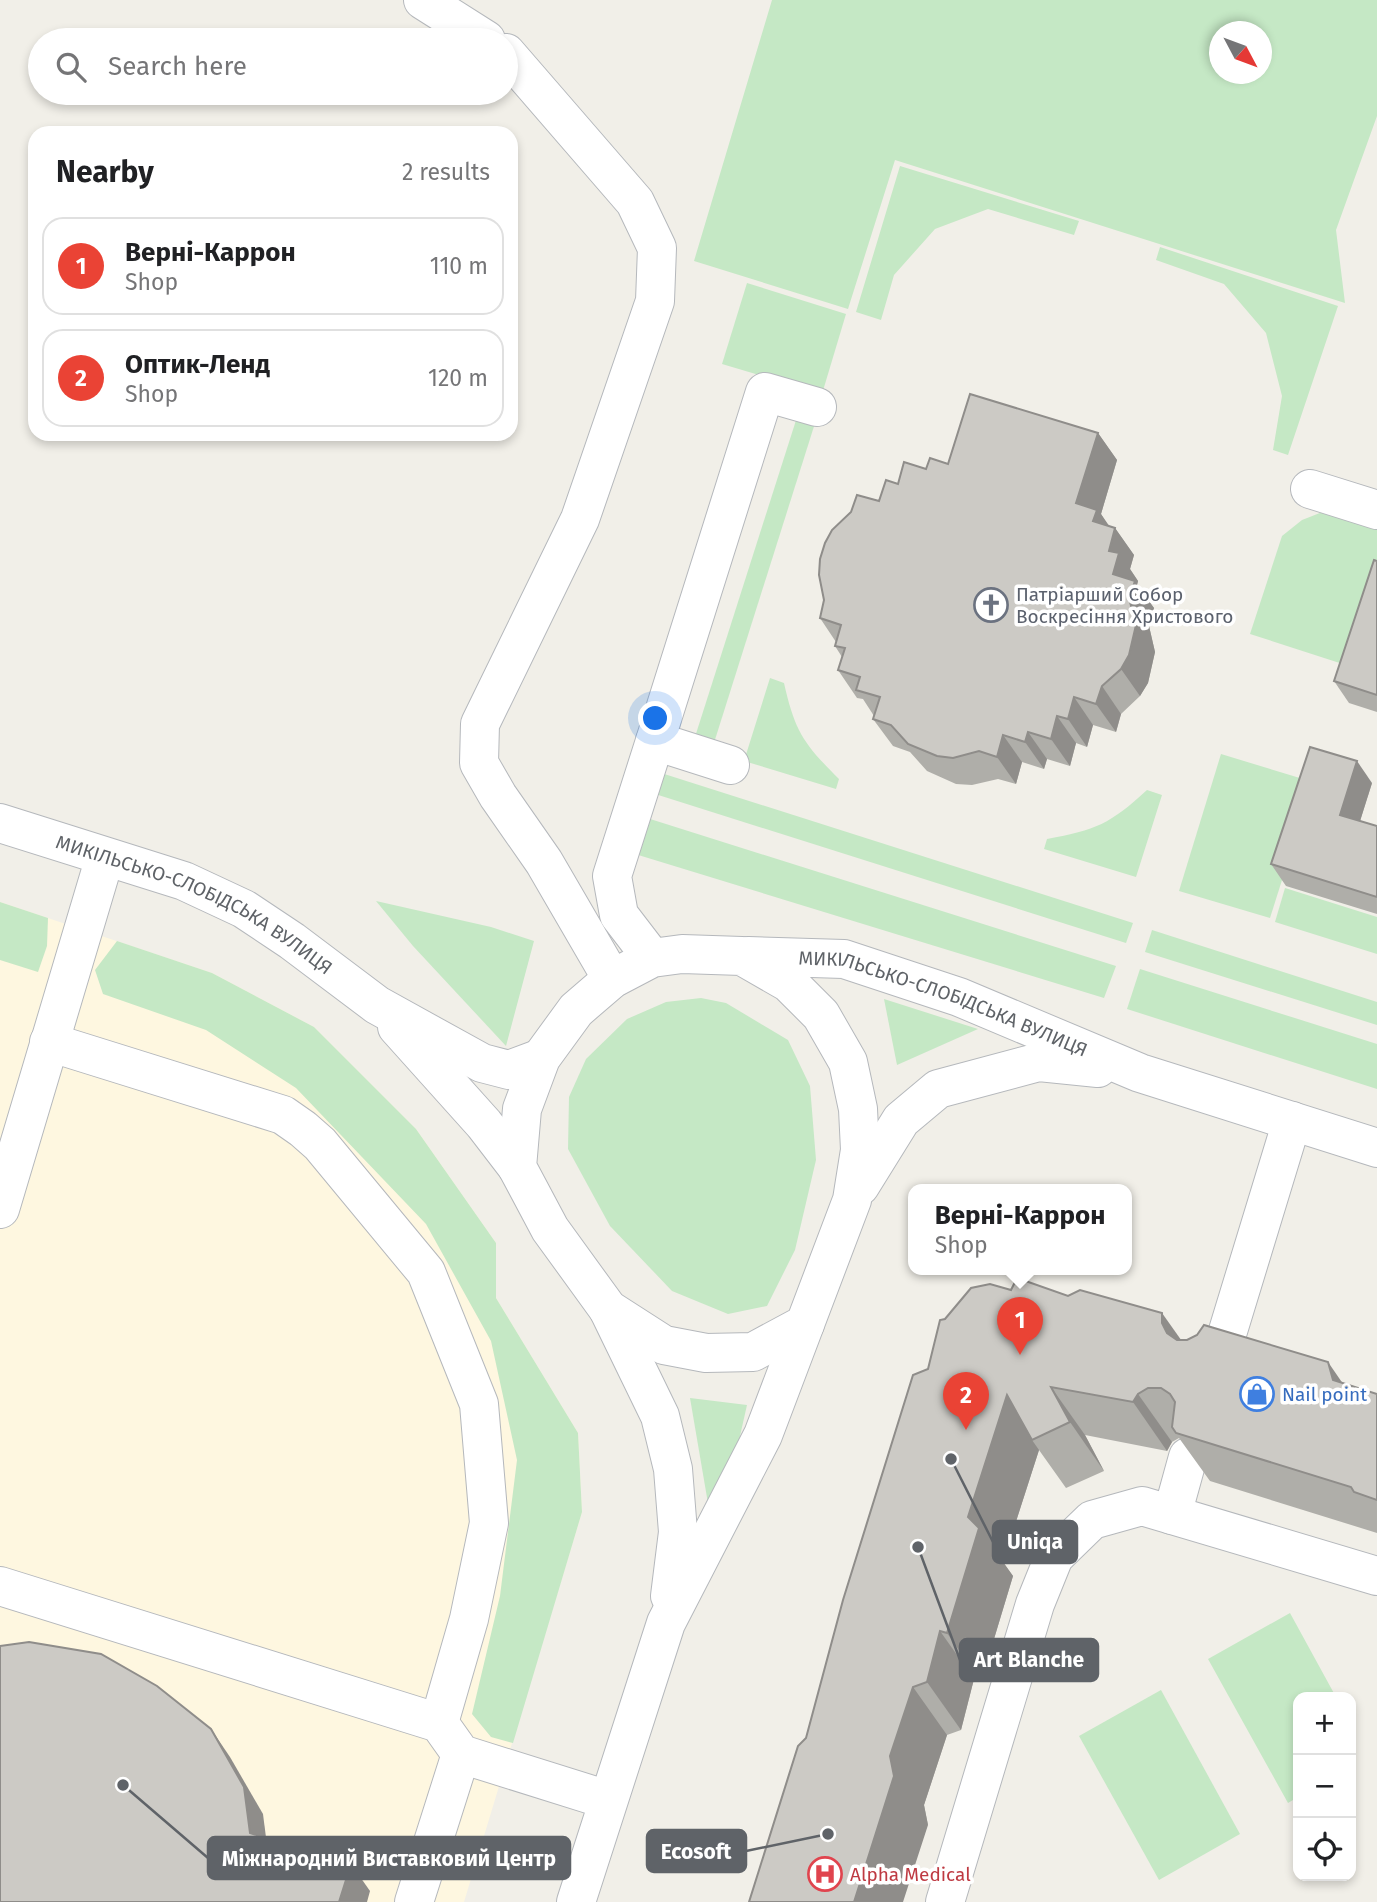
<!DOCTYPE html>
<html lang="en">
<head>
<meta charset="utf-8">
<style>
	body { margin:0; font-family:"Fira Sans",sans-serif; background:#f6f6f6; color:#202124 }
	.controls { position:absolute; right:21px; bottom:21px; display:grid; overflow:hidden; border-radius:14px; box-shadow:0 4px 10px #0003 }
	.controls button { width:63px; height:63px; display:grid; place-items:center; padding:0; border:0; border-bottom:2px solid #e0e0e0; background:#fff; color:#202124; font:35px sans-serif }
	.compass { position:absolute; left:1209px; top:21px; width:63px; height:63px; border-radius:50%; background:#fff; box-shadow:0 4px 10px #0003; rotate:131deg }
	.you { position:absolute; left:656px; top:719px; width:24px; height:24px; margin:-18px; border:5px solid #fff; border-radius:50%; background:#1a73e8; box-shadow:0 0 0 10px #1a73e833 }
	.badge { display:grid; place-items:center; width:46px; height:46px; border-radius:50%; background:#ea4335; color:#fff; font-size:23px; font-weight:700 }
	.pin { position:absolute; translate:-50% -58px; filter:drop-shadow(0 2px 4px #0008) }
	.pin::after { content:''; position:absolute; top:37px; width:24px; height:21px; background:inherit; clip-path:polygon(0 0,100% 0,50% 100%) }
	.popup { position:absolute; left:908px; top:1184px; width:224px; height:91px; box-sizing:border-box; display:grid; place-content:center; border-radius:14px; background:#fff; filter:drop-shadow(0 2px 5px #0005); font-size:23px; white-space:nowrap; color:#757577 }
	.popup b { font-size:26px; color:#202124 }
	.popup::after { content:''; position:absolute; left:50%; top:100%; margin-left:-14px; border:14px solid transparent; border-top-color:#fff }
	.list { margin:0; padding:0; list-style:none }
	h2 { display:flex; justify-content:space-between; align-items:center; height:91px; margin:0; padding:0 28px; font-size:30px }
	h2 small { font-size:23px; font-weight:400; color:#757577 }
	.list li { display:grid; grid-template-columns:46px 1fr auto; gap:21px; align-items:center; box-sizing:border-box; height:98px; margin:0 14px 14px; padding:0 14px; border:2px solid #e0e0e0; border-radius:21px }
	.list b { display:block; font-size:26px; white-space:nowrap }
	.list p { margin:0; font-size:23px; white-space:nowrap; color:#757577 }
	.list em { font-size:23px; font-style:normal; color:#757577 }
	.icon { flex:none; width:38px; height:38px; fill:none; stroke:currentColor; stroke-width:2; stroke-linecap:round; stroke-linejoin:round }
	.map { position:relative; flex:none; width:1377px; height:1902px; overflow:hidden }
	.search { position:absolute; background:#fff; box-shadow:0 4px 10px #0003; left:28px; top:28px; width:490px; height:77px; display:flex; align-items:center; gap:18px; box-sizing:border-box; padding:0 24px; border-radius:38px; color:#757577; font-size:26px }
	.panel { position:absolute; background:#fff; box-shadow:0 4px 10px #0003; left:28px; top:126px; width:490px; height:315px; border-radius:21px }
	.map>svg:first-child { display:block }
	.commercial { fill:#fef7e0 }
	.green { fill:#c5e8c5; fill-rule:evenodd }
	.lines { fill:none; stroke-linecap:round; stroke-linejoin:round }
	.minor-casing { stroke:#b5b8bc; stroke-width:40 }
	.minor { stroke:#fff; stroke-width:38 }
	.wall { fill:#afaea9 }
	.shaded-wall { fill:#8f8d8a }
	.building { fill:#cccac5; stroke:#8f8d8a; stroke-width:2 }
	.labels { text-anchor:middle; stroke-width:7; stroke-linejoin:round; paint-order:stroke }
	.worship-label { font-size:19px; fill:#5b616d; stroke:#fff; text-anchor:start }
	.street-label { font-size:19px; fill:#5f6368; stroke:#fff }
	.shop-label { font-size:19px; fill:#366cbe; stroke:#fff; text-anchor:start }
	.health-label { font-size:19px; fill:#be3a42; stroke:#fff; text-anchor:start }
	.leader { fill:none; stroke:#5f6368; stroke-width:2.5 }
	.callout-dot { fill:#5f6368; stroke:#fff; stroke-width:2.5 }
	.callout { fill:#5f6368; stroke:#5f6368; stroke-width:2.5 }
	.callout-label { font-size:21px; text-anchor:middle; font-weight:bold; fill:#fff }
</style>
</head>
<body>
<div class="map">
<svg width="1377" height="1902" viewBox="0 0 1377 1902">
	<rect width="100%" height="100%" fill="#f1efe8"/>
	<path class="commercial" d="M 0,902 L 212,973 L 314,1027 L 416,1129 L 496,1243 L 496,1298 L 578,1433 L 582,1512 L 464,1902 L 0,1902 Z"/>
	<g class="green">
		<path d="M 772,0 L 1377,0 L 1377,116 L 1336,230 L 1345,303 L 895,160 L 848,309 L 694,261 ZM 1220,32 L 1262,32 L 1262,74 L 1220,74 Z"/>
		<path d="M 900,166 L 1079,221 L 1074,235 L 988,209 L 935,229 L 894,275 L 881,320 L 856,312 Z"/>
		<path d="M 1160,247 L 1338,306 L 1288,455 L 1273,450 L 1282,396 L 1266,333 L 1224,284 L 1156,260 Z"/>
		<path d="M 747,283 L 846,314 L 822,394 L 722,364 Z"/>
		<path d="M 798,414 L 816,420 L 713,746 L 694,740 Z"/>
		<path d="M 1325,511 L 1377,527 L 1377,590 L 1352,667 L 1250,634 L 1282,536 L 1302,520 Z"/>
		<path d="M 770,678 L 784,683 C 795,732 804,744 839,779 L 836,789 L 744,761 Z"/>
		<path d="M 1221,754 L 1313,782 L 1270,918 L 1179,891 Z"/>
		<path d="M 658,772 L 1133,923 L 1126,943 L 652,793 Z"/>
		<path d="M 1147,790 L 1162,795 L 1136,877 L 1044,849 L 1047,839 C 1096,830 1110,824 1147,790 Z"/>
		<path d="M 647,818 L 1116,966 L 1104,998 L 635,854 Z"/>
		<path d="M 1285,888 L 1377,917 L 1377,954 L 1275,922 Z"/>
		<path d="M 376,901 L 491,927 L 534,941 L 506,1046 L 413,946 Z"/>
		<path d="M 0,902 L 48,918 L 47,946 L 38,972 L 0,960 Z"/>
		<path d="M 1152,930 L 1377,1002 L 1377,1025 L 1145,952 Z"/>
		<path d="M 117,941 L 212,973 L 314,1027 L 416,1129 L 496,1243 L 496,1298 L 578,1433 L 582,1512 L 513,1743 L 491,1737 L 472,1714 L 500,1596 L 517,1460 L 491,1341 L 426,1224 L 296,1088 L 206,1030 L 103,994 L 95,970 Z"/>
		<path d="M 1140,969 L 1377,1044 L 1377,1089 L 1127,1009 Z"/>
		<path d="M 701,998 L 726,1003 L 788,1040 L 810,1086 L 816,1160 L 795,1250 L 767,1306 L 728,1314 L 672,1291 L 610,1226 L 568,1149 L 569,1097 L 586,1059 L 627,1019 L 666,1002 Z"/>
		<path d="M 884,999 L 978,1029 L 897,1065 Z"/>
		<path d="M 690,1398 L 747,1405 L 735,1458 L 711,1521 Z"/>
		<path d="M 1290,1613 L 1336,1697 L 1298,1697 L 1298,1797 L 1288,1803 L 1208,1659 Z"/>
		<path d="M 1161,1690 L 1240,1834 L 1159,1880 L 1079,1736 Z"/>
	</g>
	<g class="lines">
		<g class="minor-casing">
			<g id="minor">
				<path d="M 423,0 L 486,40"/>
				<path d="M 506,53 L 635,202 L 657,248 L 655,301 L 580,519 L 480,724 L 479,763 L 498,796 L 544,862 L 612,979"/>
				<path d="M 1310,489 L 1377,510"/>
				<path d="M 730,765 L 655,741 L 765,392 L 817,407"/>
				<path id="s1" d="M 0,823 L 184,881 L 244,909 L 292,941 L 377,1005 L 482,1063 L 509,1070 L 541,1058"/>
				<path d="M 682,954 L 742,956 L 789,983 L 821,1015 L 848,1062 L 858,1109 L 860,1150 L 852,1200 L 805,1324 L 753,1352 L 706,1353 L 664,1345 L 608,1309 L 550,1229 L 517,1167 L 522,1109 L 541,1058 L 576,1010 L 612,979 L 652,958 Z"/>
				<path id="s2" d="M 748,956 L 844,959 L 959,997 L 1140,1073 L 1377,1148"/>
				<path d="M 652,958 L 619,915 L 612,876 L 655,741"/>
				<path d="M 397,1027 L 484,1124 L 517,1167"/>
				<path d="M 49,1042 L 283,1115 L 303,1129 L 320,1144 L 426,1272 L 479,1404 L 489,1523 L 469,1619 L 439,1723"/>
				<path d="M 860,1186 L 901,1120 L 938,1089 L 1039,1062 L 1098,1068"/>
				<path d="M 0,1209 L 105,857"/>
				<path d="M 608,1309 L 660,1416 L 673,1469 L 678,1532 L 670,1596"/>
				<path d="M 1217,1367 L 1292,1121"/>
				<path d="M 1172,1515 L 1188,1457"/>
				<path d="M 0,1586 L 439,1723 L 461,1754 L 608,1800"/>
				<path d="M 414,1902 L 461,1754"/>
				<path d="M 576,1902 L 666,1623 L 763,1435 L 805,1324"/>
				<path d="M 945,1902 L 1035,1604 L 1054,1557 L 1092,1520 L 1142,1506 L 1377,1576"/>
			</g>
		</g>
		<use href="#minor" class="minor"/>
	</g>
	<g class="wall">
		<path d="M 1098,433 L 1117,460 L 1101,514 L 1108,526 L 1115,528 L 1134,555 L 1130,569 L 1138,581 L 1137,585 L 1154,608 L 1149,626 L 1155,652 L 1148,683 L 1140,696 L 1121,714 L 1116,732 L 1093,725 L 1087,747 L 1076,743 L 1070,766 L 1047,759 L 1044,769 L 1022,762 L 1016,784 L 998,779 L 972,785 L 956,784 L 927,771 L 910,752 L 893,746 L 873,719 L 874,716 L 863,699 L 857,698 L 838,670 L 842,657 L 835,646 L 836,642 L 820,618 L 879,501 L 898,484 L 926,469 Z"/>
		<path d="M 1377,561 L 1377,712 L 1349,703 L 1334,681 Z"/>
		<path d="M 1372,783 L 1360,821 L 1377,826 L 1377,914 L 1286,886 L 1271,864 Z"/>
		<path d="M 1181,1340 L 1342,1382 L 1377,1394 L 1377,1533 L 1210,1481 L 1179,1438 L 1172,1442 L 1167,1451 L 1085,1435 L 1104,1471 L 1066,1488 L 1039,1450 L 1003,1562 L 1013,1576 L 981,1682 L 974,1679 L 961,1730 L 947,1735 L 924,1805 L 928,1825 L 806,1738 L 913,1375 Z"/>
	</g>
	<g class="shaded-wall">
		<path d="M 1098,433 L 1117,460 L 1101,514 L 1114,533 L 1115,528 L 1134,555 L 1130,569 L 1138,581 L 1137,585 L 1154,608 L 1149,626 L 1155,652 L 1148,683 L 1140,696 L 1121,669 L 1113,574 L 1076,503 Z"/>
		<path d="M 1102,686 L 1121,714 L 1116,732 L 1096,704 Z"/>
		<path d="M 1074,697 L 1093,725 L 1087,747 L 1068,719 Z"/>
		<path d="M 1057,716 L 1076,743 L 1070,766 L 1051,739 Z"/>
		<path d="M 1028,732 L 1047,759 L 1044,769 L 1025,742 Z"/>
		<path d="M 1003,735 L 1022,762 L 1016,784 L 997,757 Z"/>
		<path d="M 1357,761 L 1372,783 L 1355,837 L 1340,815 Z"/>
		<path d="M 1162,1313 L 1196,1361 L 1167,1333 L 1162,1323 Z"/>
		<path d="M 1328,1362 L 1361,1410 L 1333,1380 Z"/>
		<path d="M 1051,1387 L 1085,1435 L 1104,1471 L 1070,1422 Z"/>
		<path d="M 1138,1394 L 1172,1442 L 1167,1451 L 1133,1402 Z"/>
		<path d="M 1007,1395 L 1032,1440 L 1039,1450 L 1003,1562 L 1013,1576 L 981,1682 L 947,1633 L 968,1517 Z"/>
		<path d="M 940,1631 L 974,1679 L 961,1730 L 927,1682 Z"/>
		<path d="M 913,1687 L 947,1735 L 924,1805 L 928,1825 L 903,1902 L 854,1902 L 890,1756 Z"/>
		<path d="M 211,1729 L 230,1757 L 263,1814 L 269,1861 L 250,1833 Z"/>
		<path d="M 351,1864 L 370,1891 L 367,1902 L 339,1902 Z"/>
	</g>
	<g class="building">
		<path d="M 970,394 L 1098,433 L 1076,503 L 1097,510 L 1093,521 L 1115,528 L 1109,551 L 1119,553 L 1113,574 L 1135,581 L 1129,598 L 1136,625 L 1129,655 L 1121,669 L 1102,686 L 1096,704 L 1074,697 L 1068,719 L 1057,716 L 1051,739 L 1028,732 L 1025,742 L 1003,735 L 997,757 L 979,751 L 953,758 L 937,756 L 908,744 L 891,725 L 873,719 L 880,697 L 856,690 L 860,677 L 838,670 L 845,648 L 835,646 L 841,625 L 820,618 L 824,600 L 819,575 L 820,559 L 825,543 L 832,530 L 851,512 L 857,495 L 879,501 L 886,480 L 898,484 L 904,462 L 926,469 L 930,458 L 948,464 Z"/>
		<path d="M 1374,560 L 1377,561 L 1377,695 L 1334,681 Z"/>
		<path d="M 1310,747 L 1357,761 L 1340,815 L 1377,826 L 1377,897 L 1271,864 Z"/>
		<path d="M 1017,1278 L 1068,1296 L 1080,1290 L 1162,1313 L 1162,1323 L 1167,1333 L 1177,1340 L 1187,1340 L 1197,1335 L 1204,1325 L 1328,1362 L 1333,1380 L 1377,1394 L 1377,1500 L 1354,1492 L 1351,1487 L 1176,1433 L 1172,1427 L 1175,1402 L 1170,1394 L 1161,1388 L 1148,1388 L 1138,1394 L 1133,1402 L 1051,1387 L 1070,1422 L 1032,1440 L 1007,1395 L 968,1517 L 979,1528 L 947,1633 L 940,1631 L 927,1682 L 913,1687 L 890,1756 L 894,1776 L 854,1902 L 749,1902 L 798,1746 L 806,1738 L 843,1600 L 913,1375 L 928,1369 L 940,1320 L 945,1319 L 971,1288 L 990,1284 L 1011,1290 Z"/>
		<path d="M 29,1642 L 101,1654 L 157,1686 L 211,1729 L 244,1787 L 250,1833 L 351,1864 L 339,1902 L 0,1902 L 0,1646 Z"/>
	</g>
	<defs>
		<g id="church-ring" transform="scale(1.75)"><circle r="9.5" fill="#fff" stroke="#6b7280" stroke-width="1.5"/><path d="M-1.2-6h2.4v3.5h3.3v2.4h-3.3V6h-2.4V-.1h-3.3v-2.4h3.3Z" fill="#6b7280"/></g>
		<g id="shop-ring" transform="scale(1.75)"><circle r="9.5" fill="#fff" stroke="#3f7fe0" stroke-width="1.5"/><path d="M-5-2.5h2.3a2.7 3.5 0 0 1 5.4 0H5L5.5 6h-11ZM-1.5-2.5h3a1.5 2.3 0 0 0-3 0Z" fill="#3f7fe0"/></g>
		<g id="hospital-ring" transform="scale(1.75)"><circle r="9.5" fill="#fff" stroke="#e0444e" stroke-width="1.5"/><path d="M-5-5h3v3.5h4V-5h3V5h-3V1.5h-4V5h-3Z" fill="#e0444e"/></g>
	</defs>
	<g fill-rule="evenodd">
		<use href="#church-ring" x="991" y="605"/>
		<use href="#shop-ring" x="1257" y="1394"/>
		<use href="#hospital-ring" x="825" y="1874"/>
	</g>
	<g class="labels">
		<g class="worship-label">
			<text x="1016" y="601">Патріарший Собор<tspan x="1016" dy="22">Воскресіння Христового</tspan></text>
		</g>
		<g class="street-label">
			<text dy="7" stroke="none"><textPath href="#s1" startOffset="212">МИКІЛЬСЬКО-СЛОБІДСЬКА ВУЛИЦЯ</textPath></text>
			<text dy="7" stroke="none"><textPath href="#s2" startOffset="203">МИКІЛЬСЬКО-СЛОБІДСЬКА ВУЛИЦЯ</textPath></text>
		</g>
		<g class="shop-label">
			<text x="1282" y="1401">Nail point</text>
		</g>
		<g class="health-label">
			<text x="850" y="1881">Alpha Medical</text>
		</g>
	</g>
	<path class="leader" d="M951 1459L993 1542M918 1547L960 1660M828 1834L746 1851M123 1785L208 1858"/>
	<g class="callout-dot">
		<circle cx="951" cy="1459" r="7"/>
		<circle cx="918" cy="1547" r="7"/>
		<circle cx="828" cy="1834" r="7"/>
		<circle cx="123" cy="1785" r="7"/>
	</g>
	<g class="callout">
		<rect x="993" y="1521" width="84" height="42" rx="7"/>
		<rect x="960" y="1639" width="138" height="42" rx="7"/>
		<rect x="647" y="1830" width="99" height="42" rx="7"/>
		<rect x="208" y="1837" width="362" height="42" rx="7"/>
	</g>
	<g class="callout-label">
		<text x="1035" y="1549">Uniqa</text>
		<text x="1029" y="1667">Art Blanche</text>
		<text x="696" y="1859">Ecosoft</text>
		<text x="389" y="1866">Міжнародний Виставковий Центр</text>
	</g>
</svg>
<div class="controls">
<button>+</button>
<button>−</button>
<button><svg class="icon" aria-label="locate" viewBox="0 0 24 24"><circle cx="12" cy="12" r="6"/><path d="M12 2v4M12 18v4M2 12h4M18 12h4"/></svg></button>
</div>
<svg class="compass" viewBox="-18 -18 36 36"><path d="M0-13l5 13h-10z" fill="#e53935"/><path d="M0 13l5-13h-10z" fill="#757577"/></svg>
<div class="you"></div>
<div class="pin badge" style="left:1020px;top:1355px">1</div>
<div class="popup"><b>Верні-Каррон</b>Shop</div>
<div class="pin badge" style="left:966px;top:1430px">2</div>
<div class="search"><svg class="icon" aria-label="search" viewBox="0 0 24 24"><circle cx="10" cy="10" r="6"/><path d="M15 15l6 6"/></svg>Search here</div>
<section class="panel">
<h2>Nearby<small>2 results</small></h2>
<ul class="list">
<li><span class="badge">1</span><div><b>Верні-Каррон</b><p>Shop</p></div><em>110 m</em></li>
<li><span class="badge">2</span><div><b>Оптик-Ленд</b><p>Shop</p></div><em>120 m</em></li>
</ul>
</section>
</div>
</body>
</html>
